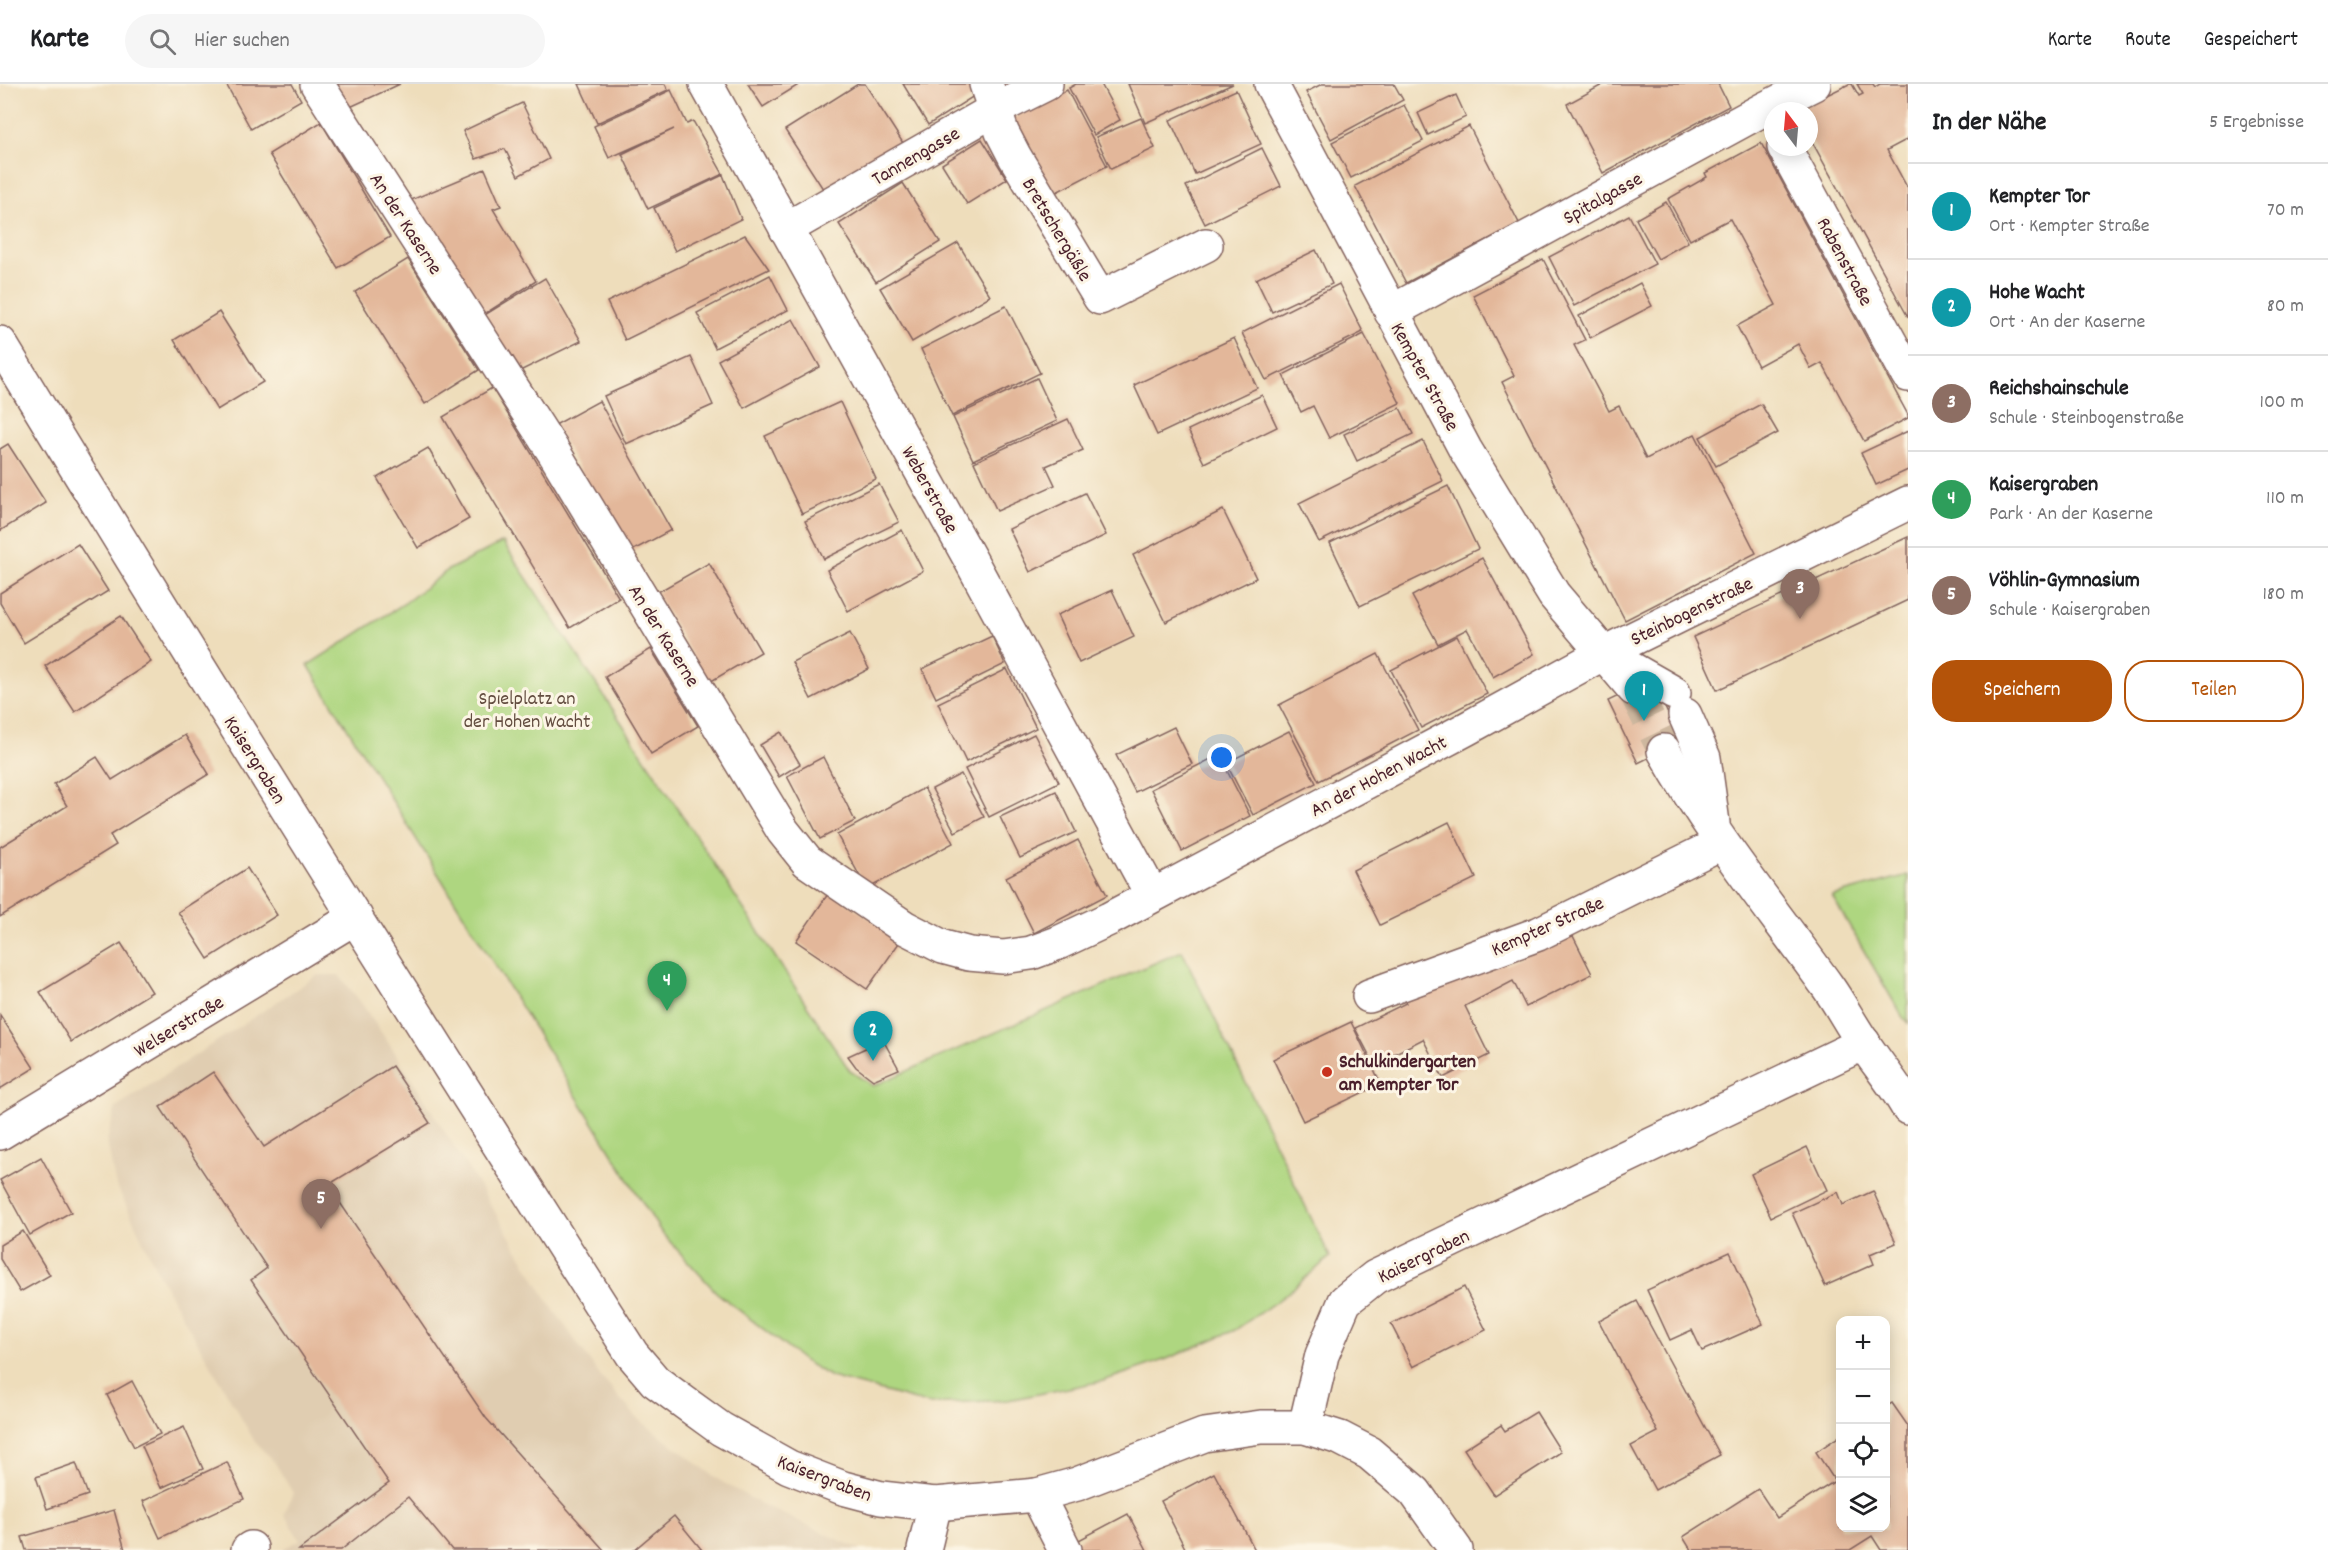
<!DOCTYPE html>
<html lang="de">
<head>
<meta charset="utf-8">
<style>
	body { margin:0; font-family:Dekko,sans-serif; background:#f6f6f6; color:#202124 }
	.controls { position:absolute; right:18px; bottom:18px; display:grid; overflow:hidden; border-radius:12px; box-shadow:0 3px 15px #0003 }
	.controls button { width:54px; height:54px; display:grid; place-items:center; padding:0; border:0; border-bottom:2px solid #e0e0e0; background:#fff; color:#202124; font:30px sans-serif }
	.compass { position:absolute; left:1764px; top:18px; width:54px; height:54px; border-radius:50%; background:#fff; box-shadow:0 3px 15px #0003; rotate:344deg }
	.you { position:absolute; left:1222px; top:674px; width:21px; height:21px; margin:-15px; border:4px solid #fff; border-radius:50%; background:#1a73e8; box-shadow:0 0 0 9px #1a73e833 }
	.badge { display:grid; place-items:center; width:39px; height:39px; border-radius:50%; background:#b45309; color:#fff; font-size:20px; font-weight:700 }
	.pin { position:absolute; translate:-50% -50px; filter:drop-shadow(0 2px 3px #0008) }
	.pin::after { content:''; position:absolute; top:32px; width:21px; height:18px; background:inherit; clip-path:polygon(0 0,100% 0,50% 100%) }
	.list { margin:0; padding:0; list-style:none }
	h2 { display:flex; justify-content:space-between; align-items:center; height:78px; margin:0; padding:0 24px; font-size:26px }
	h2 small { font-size:20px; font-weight:400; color:#757577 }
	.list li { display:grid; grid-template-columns:39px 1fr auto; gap:18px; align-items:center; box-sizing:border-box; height:96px; padding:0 24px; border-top:2px solid #e0e0e0 }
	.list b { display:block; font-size:22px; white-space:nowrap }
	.list p { margin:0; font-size:20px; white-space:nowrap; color:#757577 }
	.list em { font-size:20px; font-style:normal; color:#757577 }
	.actions { display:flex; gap:12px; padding:18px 24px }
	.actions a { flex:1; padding:14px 0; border:2px solid #b45309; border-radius:24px; text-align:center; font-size:21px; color:#b45309 }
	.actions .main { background:#b45309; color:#fff }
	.icon { flex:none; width:33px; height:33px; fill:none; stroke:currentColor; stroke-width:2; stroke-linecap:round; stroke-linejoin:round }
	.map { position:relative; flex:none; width:1908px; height:1466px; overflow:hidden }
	header { display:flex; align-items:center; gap:36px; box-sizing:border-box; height:84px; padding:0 30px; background:#fff; border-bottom:2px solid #e0e0e0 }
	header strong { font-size:28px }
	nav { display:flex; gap:33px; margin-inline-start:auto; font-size:21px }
	.search { width:420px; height:54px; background:#f6f6f6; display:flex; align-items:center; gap:15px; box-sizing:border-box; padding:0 21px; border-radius:33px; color:#757577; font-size:22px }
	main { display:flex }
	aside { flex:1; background:#fff }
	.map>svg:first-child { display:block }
	.built { fill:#e0cdb1 }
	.green { fill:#aed680; stroke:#7c7a56; stroke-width:1.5 }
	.building { fill:#e3b79a }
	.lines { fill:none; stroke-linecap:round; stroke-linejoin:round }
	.minor-tunnel { stroke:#cdb79e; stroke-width:33; stroke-dasharray:33 16; stroke-linecap:butt }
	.minor-casing { stroke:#83625d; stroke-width:36 }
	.minor { stroke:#fff; stroke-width:33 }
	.poi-dot { fill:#c8321e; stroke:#fcf5e5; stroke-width:2 }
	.labels { text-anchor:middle; stroke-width:6; stroke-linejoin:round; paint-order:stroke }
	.street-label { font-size:20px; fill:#4a1f2b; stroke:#fcf5e5 }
	.park-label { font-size:20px; fill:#634d40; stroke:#fcf5e5 }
	.poi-label { font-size:20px; font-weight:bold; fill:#4a1f2b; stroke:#fcf5e5; text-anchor:start }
</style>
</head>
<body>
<header>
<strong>Karte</strong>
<div class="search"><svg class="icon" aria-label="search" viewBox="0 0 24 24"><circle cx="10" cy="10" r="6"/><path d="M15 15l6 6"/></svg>Hier suchen</div>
<nav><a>Karte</a><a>Route</a><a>Gespeichert</a></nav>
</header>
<main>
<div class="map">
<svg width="1908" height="1466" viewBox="0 0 1908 1466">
	<rect width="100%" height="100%" fill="#fcf5e5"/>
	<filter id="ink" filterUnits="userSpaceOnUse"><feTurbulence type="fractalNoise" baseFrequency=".0167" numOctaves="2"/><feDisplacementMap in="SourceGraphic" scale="12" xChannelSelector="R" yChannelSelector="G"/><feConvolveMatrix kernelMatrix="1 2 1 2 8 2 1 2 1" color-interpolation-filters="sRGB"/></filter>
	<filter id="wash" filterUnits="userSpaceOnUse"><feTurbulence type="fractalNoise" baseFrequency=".008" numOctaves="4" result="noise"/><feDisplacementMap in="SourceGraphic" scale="24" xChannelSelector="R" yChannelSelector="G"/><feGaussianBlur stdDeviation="1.35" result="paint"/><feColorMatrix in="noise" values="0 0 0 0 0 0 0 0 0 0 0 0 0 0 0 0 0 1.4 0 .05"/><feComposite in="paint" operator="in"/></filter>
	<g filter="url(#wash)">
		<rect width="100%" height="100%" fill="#edb"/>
		<path class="built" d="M 318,891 L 339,891 L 359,916 L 394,967 L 483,1108 L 551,1222 L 601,1293 L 638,1335 L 719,1396 L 759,1419 L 861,1466 L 280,1466 L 300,1456 L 284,1430 L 293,1409 L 275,1379 L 255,1358 L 160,1193 L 115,1098 L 107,1057 L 116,1023 Z"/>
		<g class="green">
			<path d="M 503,458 L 850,987 L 873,1002 L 1182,867 L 1330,1173 L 1284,1212 L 1235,1246 L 1167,1275 L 1103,1297 L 1008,1316 L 930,1320 L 831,1293 L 804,1277 L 716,1208 L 661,1148 L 308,581 L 405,519 L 448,486 Z"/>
			<path d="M 1908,791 L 1908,939 L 1902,932 L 1832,812 Z"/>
		</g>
		<g id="blocks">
			<g class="building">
				<path d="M 226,0 L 292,0 L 301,16 L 251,45 Z"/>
				<path d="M 336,0 L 400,0 L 348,24 Z"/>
				<path d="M 579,0 L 665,0 L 668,6 L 597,39 Z"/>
				<path d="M 748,0 L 800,0 L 763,23 Z"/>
				<path d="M 858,0 L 865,0 L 903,59 L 825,108 L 785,46 Z"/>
				<path d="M 903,0 L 978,0 L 982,7 L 928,41 Z"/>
				<path d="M 1076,0 L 1101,0 L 1120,36 L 1094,51 L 1069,4 Z"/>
				<path d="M 1128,0 L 1233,0 L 1145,39 Z"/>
				<path d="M 1322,0 L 1394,0 L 1403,16 L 1331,55 L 1306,8 Z"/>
				<path d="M 1604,0 L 1718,0 L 1729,22 L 1603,89 L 1567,20 Z"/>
				<path d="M 1849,0 L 1852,0 L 1859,12 L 1863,10 L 1857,0 L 1873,0 L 1875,3 L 1880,0 L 1908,0 L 1908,55 L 1887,66 L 1908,105 L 1908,233 L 1809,52 L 1809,27 L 1795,27 Z"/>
				<path d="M 671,6 L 687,40 L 693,37 L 723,90 L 648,125 L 622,70 L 674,45 L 609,74 L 594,42 Z"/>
				<path d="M 1067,6 L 1107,82 L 1045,114 L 1006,38 Z"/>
				<path d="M 1236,6 L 1261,60 L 1195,90 L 1170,36 Z"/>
				<path d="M 1456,11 L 1466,33 L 1428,51 L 1418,29 Z"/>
				<path d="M 522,19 L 549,75 L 518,92 L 505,65 L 476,75 L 463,47 Z"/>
				<path d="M 1404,21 L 1423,57 L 1351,94 L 1332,58 Z"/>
				<path d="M 1141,34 L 1155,64 L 1111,85 L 1096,53 Z"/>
				<path d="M 321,38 L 390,153 L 338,184 L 269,70 Z"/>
				<path d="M 1469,42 L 1519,139 L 1406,199 L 1355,102 Z"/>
				<path d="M 982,55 L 1007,95 L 967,120 L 942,80 Z"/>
				<path d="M 1761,59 L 1908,331 L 1908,334 L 1864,357 L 1822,279 L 1811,285 L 1798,260 L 1758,282 L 1737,242 L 1776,221 L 1730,135 L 1690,156 L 1668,115 L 1707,93 L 1705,89 Z"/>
				<path d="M 1262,64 L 1281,102 L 1205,140 L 1186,102 Z"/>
				<path d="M 485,85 L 501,122 L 493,125 L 536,197 L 483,231 L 411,116 Z"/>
				<path d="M 723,91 L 741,135 L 675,167 L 654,124 Z"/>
				<path d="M 903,99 L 940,158 L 876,198 L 839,140 Z"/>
				<path d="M 1666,118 L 1688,158 L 1658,175 L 1636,135 Z"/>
				<path d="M 1629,131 L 1655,180 L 1574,222 L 1549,173 Z"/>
				<path d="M 745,151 L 769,185 L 625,256 L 607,218 Z"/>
				<path d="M 958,159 L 990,212 L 912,258 L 880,204 Z"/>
				<path d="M 1316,166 L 1332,200 L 1272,228 L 1256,195 Z"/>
				<path d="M 408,175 L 479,286 L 425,320 L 355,208 Z"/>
				<path d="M 1543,175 L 1585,256 L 1574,261 L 1609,327 L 1619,322 L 1646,375 L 1695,350 L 1756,469 L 1625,536 L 1502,298 L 1514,292 L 1473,211 Z"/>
				<path d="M 770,191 L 788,226 L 715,264 L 697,229 Z"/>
				<path d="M 545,194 L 581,257 L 518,288 L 483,232 Z"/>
				<path d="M 1640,199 L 1652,222 L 1590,254 L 1579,232 Z"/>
				<path d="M 1339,200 L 1363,248 L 1266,296 L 1242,249 Z"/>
				<path d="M 1006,222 L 1040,289 L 952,332 L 921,265 Z"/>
				<path d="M 219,228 L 263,298 L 217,326 L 174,256 Z"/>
				<path d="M 793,235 L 820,283 L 744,324 L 718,276 Z"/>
				<path d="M 1364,250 L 1400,319 L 1329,354 L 1313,322 L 1301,328 L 1283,291 Z"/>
				<path d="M 1234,254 L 1257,304 L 1157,351 L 1134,301 Z"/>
				<path d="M 691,273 L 713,321 L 626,360 L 604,312 Z"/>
				<path d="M 1037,294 L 1057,337 L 973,376 L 953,333 Z"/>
				<path d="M 492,304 L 619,514 L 570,544 L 443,333 Z"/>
				<path d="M 1262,311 L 1277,343 L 1204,379 L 1188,346 Z"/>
				<path d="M 599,317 L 671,446 L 626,470 L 555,341 Z"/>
				<path d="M 840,318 L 876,395 L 802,430 L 765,352 Z"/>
				<path d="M 1761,320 L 1778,349 L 1716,382 L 1700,353 Z"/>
				<path d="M 1400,324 L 1413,350 L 1357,377 L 1344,350 Z"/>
				<path d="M 1068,335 L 1083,366 L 1046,382 L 1055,401 L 997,427 L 974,378 Z"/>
				<path d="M 1908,347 L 1908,386 L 1876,401 L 1861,369 Z"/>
				<path d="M 1423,357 L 1443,397 L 1319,458 L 1299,419 Z"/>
				<path d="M 8,360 L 46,419 L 0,447 L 0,365 Z"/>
				<path d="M 428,364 L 469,435 L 418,464 L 377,394 Z"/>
				<path d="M 879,400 L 899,438 L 824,475 L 805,437 Z"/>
				<path d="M 1448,402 L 1478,465 L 1360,522 L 1330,459 Z"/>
				<path d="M 1085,409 L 1106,451 L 1030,488 L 1009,445 Z"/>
				<path d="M 1223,426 L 1256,494 L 1166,538 L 1133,471 Z"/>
				<path d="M 902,446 L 923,487 L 848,527 L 827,486 Z"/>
				<path d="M 1908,453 L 1908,516 L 1717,606 L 1693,553 Z"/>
				<path d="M 78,460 L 108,507 L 24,559 L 0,519 L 0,509 Z"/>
				<path d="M 1482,474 L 1534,570 L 1493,593 L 1467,545 L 1438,560 L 1412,512 Z"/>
				<path d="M 709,479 L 761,568 L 708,599 L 656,509 Z"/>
				<path d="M 1112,506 L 1134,553 L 1079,579 L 1057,531 Z"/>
				<path d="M 121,532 L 151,578 L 75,628 L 45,582 Z"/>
				<path d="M 850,549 L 869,585 L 811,615 L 792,578 Z"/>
				<path d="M 992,552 L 1005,580 L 936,614 L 922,585 Z"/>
				<path d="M 1457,552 L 1487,610 L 1421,644 L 1391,586 Z"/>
				<path d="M 651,565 L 698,642 L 651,670 L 605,593 Z"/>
				<path d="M 1378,570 L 1418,646 L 1319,697 L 1279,621 Z"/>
				<path d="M 1007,585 L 1036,644 L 966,678 L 938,619 Z"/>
				<path d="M 1652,596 L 1681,658 L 1638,679 L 1608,617 Z"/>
				<path d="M 1174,643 L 1192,680 L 1135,708 L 1116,671 Z"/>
				<path d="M 1289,647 L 1316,699 L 1253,731 L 1226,679 Z"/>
				<path d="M 781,648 L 800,680 L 779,693 L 760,661 Z"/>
				<path d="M 1034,650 L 1059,698 L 989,733 L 965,685 Z"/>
				<path d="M 185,651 L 209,690 L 110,751 L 116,761 L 0,833 L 0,763 L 67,722 L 54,700 L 97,673 L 112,696 Z"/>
				<path d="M 1219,671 L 1250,732 L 1182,767 L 1151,705 Z"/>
				<path d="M 823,673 L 855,737 L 820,755 L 787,692 Z"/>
				<path d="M 961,690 L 984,733 L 955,748 L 932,705 Z"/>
				<path d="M 924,704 L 953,759 L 867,805 L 837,751 Z"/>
				<path d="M 1056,707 L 1076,748 L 1020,774 L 1000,733 Z"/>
				<path d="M 1449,738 L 1476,794 L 1380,841 L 1353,786 Z"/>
				<path d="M 1078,756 L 1107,811 L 1034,849 L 1006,793 Z"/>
				<path d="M 247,784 L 277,831 L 208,875 L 178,828 Z"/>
				<path d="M 830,807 L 901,856 L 867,905 L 796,857 Z"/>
				<path d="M 1571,848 L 1592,890 L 1526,923 L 1513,897 L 1465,922 L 1489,971 L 1443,994 L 1423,955 L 1374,980 L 1355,944 L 1406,919 L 1401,911 L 1501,873 L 1505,881 Z"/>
				<path d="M 121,859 L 152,908 L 71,958 L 40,908 Z"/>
				<path d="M 0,931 L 34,984 L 0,1005 Z"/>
				<path d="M 1351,938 L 1381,1000 L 1303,1037 L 1273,975 Z"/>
				<path d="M 883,956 L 899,985 L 873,996 L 856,983 L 848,972 Z"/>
				<path d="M 392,982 L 430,1039 L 328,1101 L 486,1334 L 604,1466 L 452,1466 L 408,1413 L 341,1466 L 299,1466 L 389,1399 L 251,1196 L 267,1184 L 160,1023 L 213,988 L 264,1063 Z"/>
				<path d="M 1807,1063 L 1827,1106 L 1771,1133 L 1751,1090 Z"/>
				<path d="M 41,1073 L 71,1128 L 30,1151 L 0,1096 Z"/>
				<path d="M 1873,1107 L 1896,1159 L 1870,1170 L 1874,1180 L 1825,1202 L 1792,1129 L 1838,1108 L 1843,1121 Z"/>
				<path d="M 23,1147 L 50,1191 L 20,1208 L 0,1175 L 0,1161 Z"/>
				<path d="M 1730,1168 L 1763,1240 L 1702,1267 L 1692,1246 L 1670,1256 L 1647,1206 Z"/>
				<path d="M 1464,1203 L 1486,1246 L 1413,1283 L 1391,1240 Z"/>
				<path d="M 1637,1217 L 1720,1371 L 1655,1406 L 1631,1362 L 1658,1348 L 1599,1237 Z"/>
				<path d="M 132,1297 L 160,1350 L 134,1363 L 107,1311 Z"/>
				<path d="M 1892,1319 L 1908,1342 L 1908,1466 L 1881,1466 L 1872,1452 L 1850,1466 L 1691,1466 L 1683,1453 L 1758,1405 L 1777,1434 L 1835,1397 L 1816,1368 L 1840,1352 L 1840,1444 L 1886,1444 L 1886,1323 Z"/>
				<path d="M 1536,1328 L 1561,1368 L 1494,1411 L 1464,1365 L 1501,1341 L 1505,1347 Z"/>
				<path d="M 184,1343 L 203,1385 L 161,1404 L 142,1362 Z"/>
				<path d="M 227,1378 L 244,1415 L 160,1454 L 143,1417 Z"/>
				<path d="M 76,1379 L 88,1411 L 47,1425 L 36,1393 Z"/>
				<path d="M 1214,1389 L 1255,1466 L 1186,1466 L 1161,1417 Z"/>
				<path d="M 114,1426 L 125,1466 L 26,1466 L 22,1453 Z"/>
				<path d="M 1128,1430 L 1147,1466 L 1080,1466 L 1075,1458 Z"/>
				<path d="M 674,1432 L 702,1466 L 634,1466 Z"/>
			</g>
		</g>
	</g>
	<g filter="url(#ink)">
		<use href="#blocks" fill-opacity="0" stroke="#83625d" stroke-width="1.5"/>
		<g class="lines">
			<path class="minor-tunnel" d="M 1634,605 L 1664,667"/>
			<g class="minor-casing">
				<g id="minor">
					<path d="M 317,0 L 553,367 L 783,747 L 807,777 L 904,843 L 943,863 L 969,870 L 1003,873 L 1031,869 L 1058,859 L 1109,835 L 1466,645 L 1604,569 L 1908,419"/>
					<path d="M 706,0 L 970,475 L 1152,811"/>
					<path d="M 986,0 L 1002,48 L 1015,73 L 1100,214 L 1206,161"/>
					<path d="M 1271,0 L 1465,365 L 1554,511 L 1634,605"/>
					<path d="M 1784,63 L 1908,291"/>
					<path d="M 786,145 L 994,26 L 1046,0"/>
					<path d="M 1391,228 L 1764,25 L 1814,0"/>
					<path d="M 0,259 C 206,599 418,935 632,1270 L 655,1297 L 685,1319 L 721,1345 L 789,1383 L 843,1404 L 881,1414 L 935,1420 L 1037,1411 L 1077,1400 L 1204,1351 L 1261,1343 L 1305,1343 L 1340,1354 L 1369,1369 L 1415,1408 L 1456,1466"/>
					<path d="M 1616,576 L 1674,609"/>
					<path d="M 1685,631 L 1704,674 L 1713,739"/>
					<path d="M 1664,667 C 1711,751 1772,825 1828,903 C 1840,920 1850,939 1862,957 C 1877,980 1894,999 1908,1024"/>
					<path d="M 1369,912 L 1538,850 L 1721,759"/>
					<path d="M 0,1049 L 356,833"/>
					<path d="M 1305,1343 L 1322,1271 L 1345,1217 L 1375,1193 L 1864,959"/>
					<path d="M 1037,1411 L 1065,1466"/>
					<path d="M 248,1466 L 251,1464"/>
					<path d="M 924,1466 L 935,1420"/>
				</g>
			</g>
			<use href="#minor" class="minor"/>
		</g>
	</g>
	<circle class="poi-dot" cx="1327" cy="988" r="6"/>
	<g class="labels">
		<g class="street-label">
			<text transform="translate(915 71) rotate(-30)" y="7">Tannengasse</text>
			<text transform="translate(1602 113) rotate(-29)" y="7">Spitalgasse</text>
			<text transform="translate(407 139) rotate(57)" y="7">An der Kaserne</text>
			<text transform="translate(1058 145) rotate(59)" y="7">Bretschergäßle</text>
			<text transform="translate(1846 177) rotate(62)" y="7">Rabenstraße</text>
			<text transform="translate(1426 292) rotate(61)" y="7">Kempter Straße</text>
			<text transform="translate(931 405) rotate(61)" y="7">Weberstraße</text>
			<text transform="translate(1691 526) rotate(-26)" y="7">Steinbogenstraße</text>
			<text transform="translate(665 551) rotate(58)" y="7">An der Kaserne</text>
			<text transform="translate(256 675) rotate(58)" y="7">Kaisergraben</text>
			<text transform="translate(1378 691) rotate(-28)" y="7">An der Hohen Wacht</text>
			<text transform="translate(1547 841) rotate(-24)" y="7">Kempter Straße</text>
			<text transform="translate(178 941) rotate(-31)" y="7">Welserstraße</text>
			<text transform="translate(1423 1171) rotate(-26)" y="7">Kaisergraben</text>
			<text transform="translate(825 1393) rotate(21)" y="7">Kaisergraben</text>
		</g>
		<g class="park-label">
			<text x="527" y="620">Spielplatz an<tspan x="527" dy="23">der Hohen Wacht</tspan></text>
		</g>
		<g class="poi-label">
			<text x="1339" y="983">Schulkindergarten<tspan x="1339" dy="23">am Kempter Tor</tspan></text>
		</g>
	</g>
</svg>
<div class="controls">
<button>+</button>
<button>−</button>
<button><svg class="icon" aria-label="locate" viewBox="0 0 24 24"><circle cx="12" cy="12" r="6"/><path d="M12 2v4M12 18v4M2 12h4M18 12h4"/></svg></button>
<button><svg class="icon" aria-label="layers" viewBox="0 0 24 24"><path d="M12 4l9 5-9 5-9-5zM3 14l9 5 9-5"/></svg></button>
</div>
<svg class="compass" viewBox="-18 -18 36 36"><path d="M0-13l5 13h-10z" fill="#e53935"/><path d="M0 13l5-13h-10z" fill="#757577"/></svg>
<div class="you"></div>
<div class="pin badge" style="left:1644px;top:637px;background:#0f9aa8">1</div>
<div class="pin badge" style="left:873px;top:977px;background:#0f9aa8">2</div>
<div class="pin badge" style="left:1800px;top:535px;background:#8d6e63">3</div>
<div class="pin badge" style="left:667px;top:927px;background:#2e9e5b">4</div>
<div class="pin badge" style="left:321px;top:1145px;background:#8d6e63">5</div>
</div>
<aside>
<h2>In der Nähe<small>5 Ergebnisse</small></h2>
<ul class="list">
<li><span class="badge" style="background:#0f9aa8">1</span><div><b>Kempter Tor</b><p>Ort · Kempter Straße</p></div><em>70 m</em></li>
<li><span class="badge" style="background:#0f9aa8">2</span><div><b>Hohe Wacht</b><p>Ort · An der Kaserne</p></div><em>80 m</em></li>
<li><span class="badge" style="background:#8d6e63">3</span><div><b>Reichshainschule</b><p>Schule · Steinbogenstraße</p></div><em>100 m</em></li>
<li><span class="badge" style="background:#2e9e5b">4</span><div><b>Kaisergraben</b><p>Park · An der Kaserne</p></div><em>110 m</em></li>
<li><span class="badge" style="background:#8d6e63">5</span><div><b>Vöhlin-Gymnasium</b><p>Schule · Kaisergraben</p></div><em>180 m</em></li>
</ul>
<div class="actions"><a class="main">Speichern</a><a>Teilen</a></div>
</aside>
</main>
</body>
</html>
